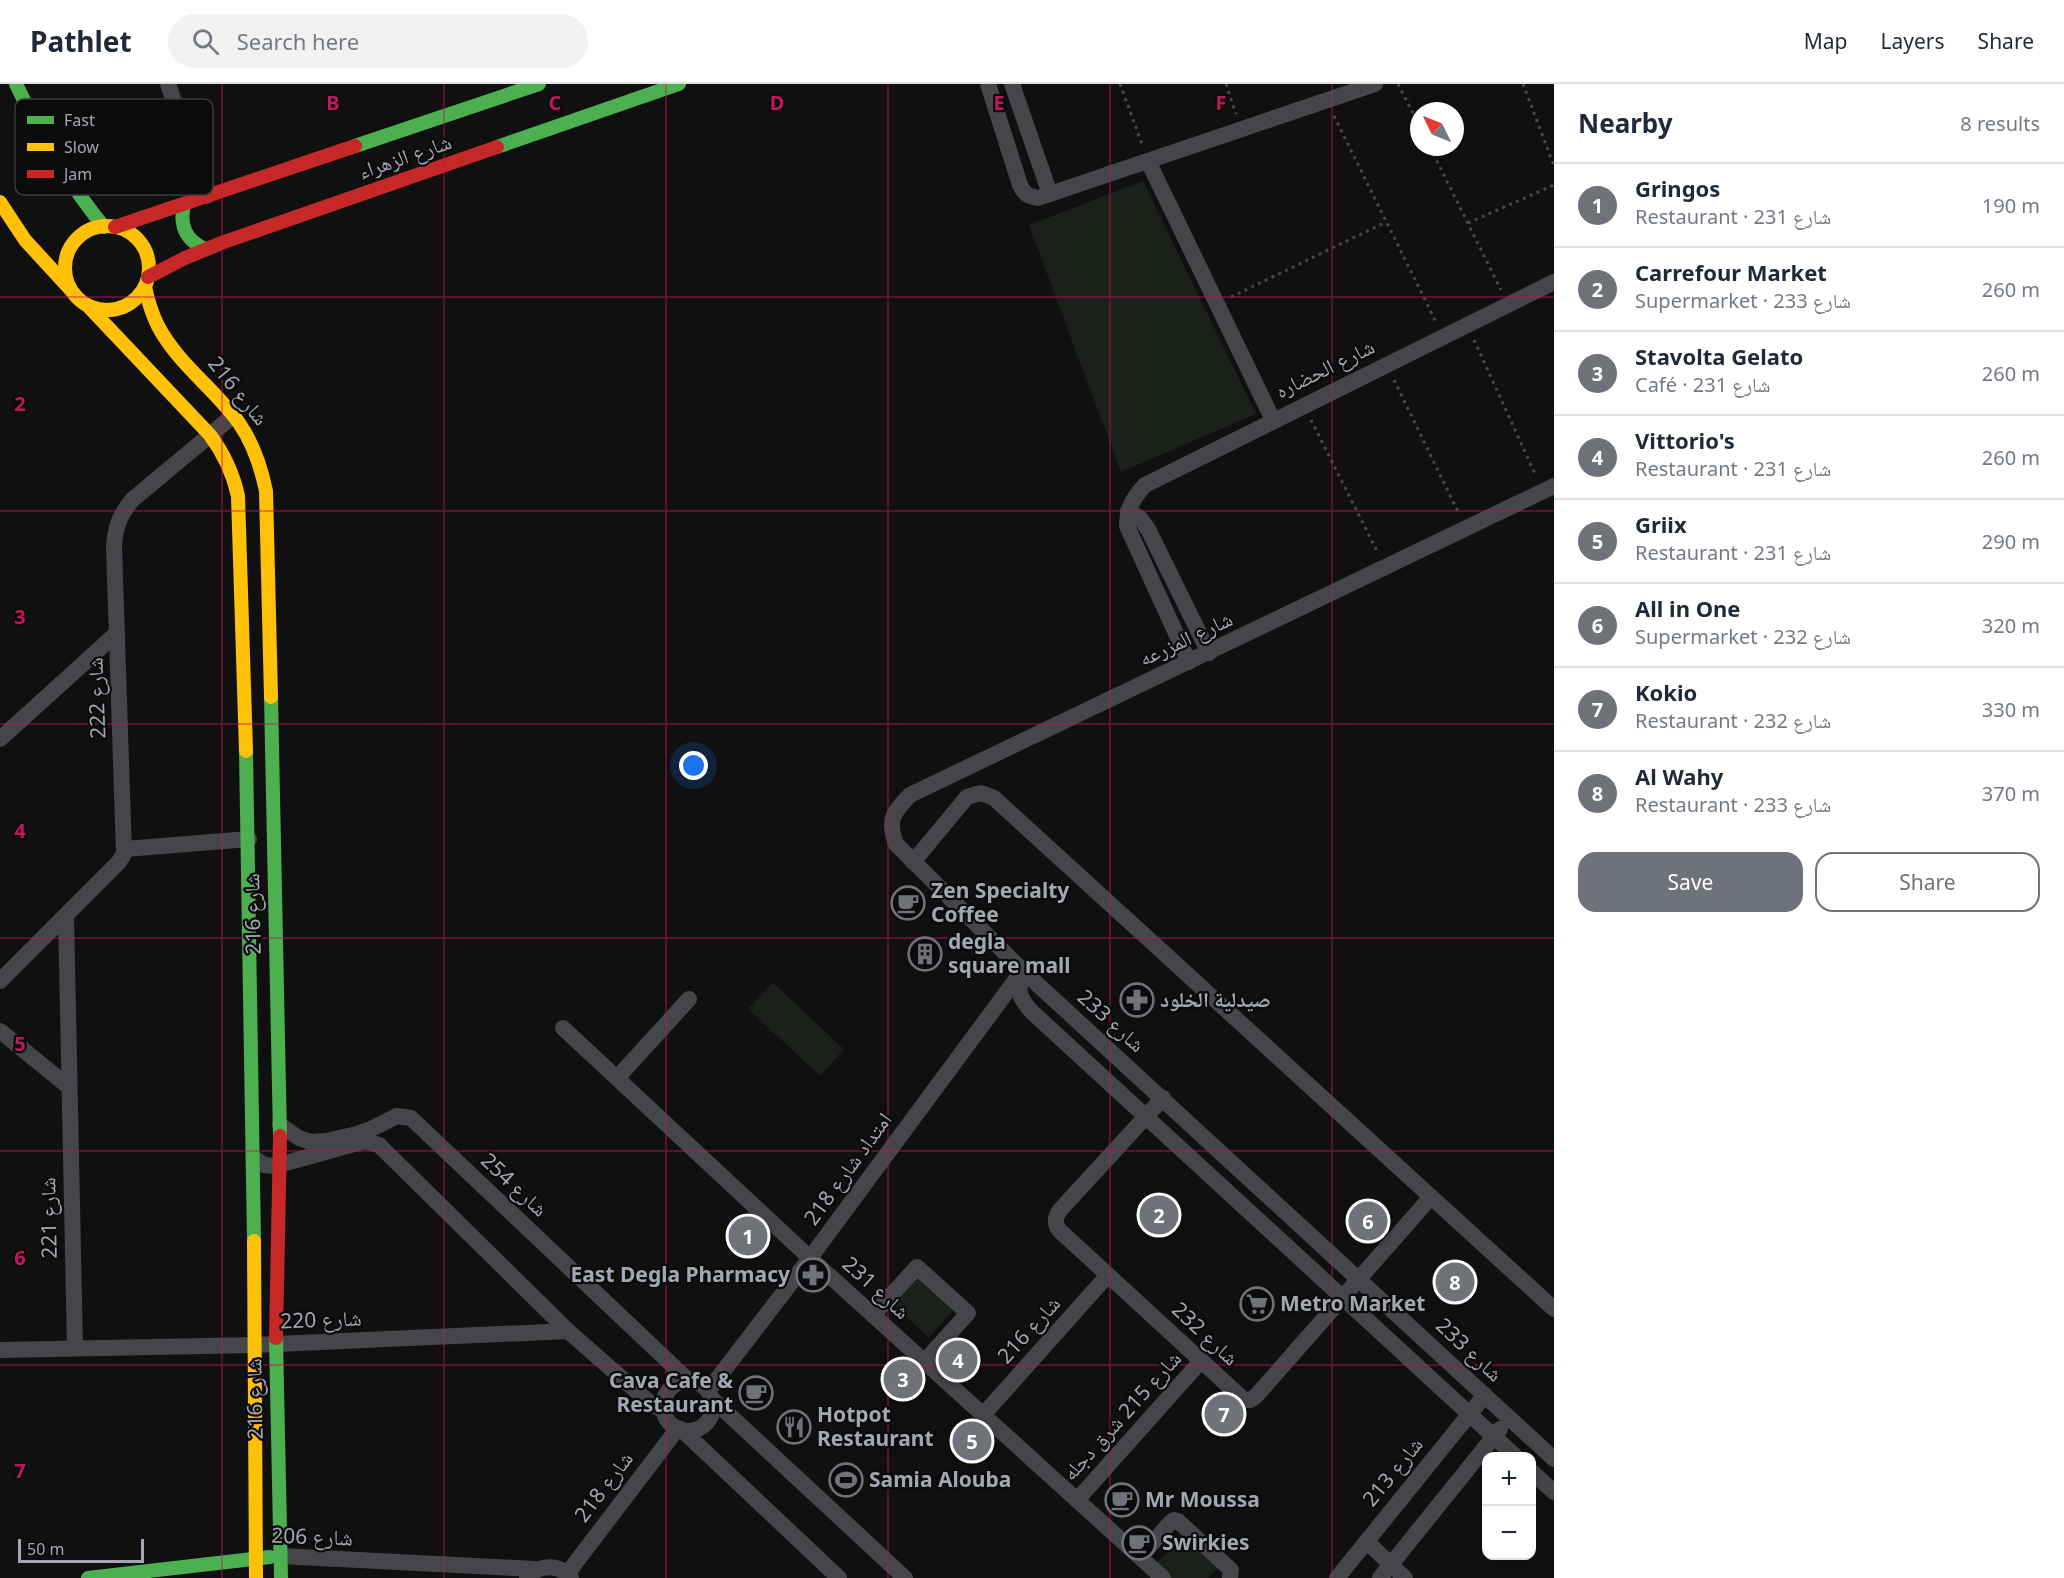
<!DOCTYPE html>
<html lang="en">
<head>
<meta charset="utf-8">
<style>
	body { margin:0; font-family:"Noto Sans","Noto Naskh Arabic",sans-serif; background:#f2f2f3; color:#1f2937 }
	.controls { position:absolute; right:18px; bottom:18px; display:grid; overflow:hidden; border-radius:12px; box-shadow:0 3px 15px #0003 }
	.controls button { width:54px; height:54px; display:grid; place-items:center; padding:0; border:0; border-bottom:2px solid #e0e1e3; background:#fff; color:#1f2937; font:30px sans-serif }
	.compass { position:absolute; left:1410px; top:18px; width:54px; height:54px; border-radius:50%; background:#fff; box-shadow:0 3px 15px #0003; rotate:313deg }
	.scale { position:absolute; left:18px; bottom:15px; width:126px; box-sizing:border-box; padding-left:6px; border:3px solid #a2a7b1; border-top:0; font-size:16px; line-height:21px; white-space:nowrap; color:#a2a7b1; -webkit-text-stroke:4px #0b0b0c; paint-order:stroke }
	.you { position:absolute; left:694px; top:682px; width:21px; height:21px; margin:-15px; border:4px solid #fff; border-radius:50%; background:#1a73e8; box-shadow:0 0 0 9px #1a73e833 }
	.badge { display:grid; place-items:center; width:39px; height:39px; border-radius:50%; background:#6f7279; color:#fff; font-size:20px; font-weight:700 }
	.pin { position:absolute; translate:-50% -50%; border:3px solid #fff; box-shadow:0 2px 6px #0006 }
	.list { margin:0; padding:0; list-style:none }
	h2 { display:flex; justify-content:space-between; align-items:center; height:78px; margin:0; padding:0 24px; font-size:26px }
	h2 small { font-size:20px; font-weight:400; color:#747a83 }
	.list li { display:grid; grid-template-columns:39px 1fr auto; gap:18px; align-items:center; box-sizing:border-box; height:84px; padding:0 24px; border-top:2px solid #e0e1e3 }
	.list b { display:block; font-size:22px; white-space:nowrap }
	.list p { margin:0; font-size:20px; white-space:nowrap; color:#747a83 }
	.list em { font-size:20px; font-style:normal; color:#747a83 }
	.actions { display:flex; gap:12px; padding:18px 24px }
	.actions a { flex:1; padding:14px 0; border:2px solid #6f7279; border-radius:18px; text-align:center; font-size:21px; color:#6f7279 }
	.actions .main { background:#6f7279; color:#fff }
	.icon { flex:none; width:33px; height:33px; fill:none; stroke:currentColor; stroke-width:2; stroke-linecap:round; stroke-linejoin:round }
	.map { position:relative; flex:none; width:1554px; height:1494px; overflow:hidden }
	header { display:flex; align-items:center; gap:36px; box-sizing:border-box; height:84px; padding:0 30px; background:#fff; border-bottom:2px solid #e0e1e3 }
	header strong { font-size:28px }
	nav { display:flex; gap:33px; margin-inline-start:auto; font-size:21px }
	.search { width:420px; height:54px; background:#f2f2f3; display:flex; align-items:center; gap:15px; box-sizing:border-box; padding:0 21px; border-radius:33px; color:#747a83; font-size:22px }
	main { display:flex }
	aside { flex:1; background:#fff }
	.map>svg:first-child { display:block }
	.green { fill:#1b201b }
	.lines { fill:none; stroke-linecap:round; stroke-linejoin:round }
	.path { stroke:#46484b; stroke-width:3; stroke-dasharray:3 4.5; stroke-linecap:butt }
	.street { stroke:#454649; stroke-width:16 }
	.fast { stroke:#4caf50; stroke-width:14 }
	.slow { stroke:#ffc107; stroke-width:14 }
	.jam { stroke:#c62828; stroke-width:14 }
	.grid { fill:none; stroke:#c2185b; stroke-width:1.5; stroke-opacity:0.55 }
	.labels { text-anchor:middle; stroke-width:4.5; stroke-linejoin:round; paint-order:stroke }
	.street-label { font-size:21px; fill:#a2a7b1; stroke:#0b0b0c }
	.poi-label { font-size:21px; font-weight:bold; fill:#a2a7b1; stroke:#0b0b0c; text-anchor:start }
	.key { fill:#0b0b0c; stroke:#383a3e; stroke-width:1.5 }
	.key-label { font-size:16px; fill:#a2a7b1 }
	.grid-label { font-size:20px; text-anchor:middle; font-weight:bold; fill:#c2185b; stroke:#0b0b0c; stroke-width:4.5; stroke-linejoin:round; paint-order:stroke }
</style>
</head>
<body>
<header>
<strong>Pathlet</strong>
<div class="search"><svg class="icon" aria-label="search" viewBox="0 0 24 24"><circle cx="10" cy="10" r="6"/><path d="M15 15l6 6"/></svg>Search here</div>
<nav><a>Map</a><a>Layers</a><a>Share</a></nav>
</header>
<main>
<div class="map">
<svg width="1554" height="1494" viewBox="0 0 1554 1494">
	<rect width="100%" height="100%" fill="#101011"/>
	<g class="green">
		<path d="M 1143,97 L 1256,330 L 1121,388 L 1029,141 Z"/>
		<path d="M 773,899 L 844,965 L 820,992 L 748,925 Z"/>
		<path d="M 921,1191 L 956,1223 L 929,1254 L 894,1221 Z"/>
		<path d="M 1184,1450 L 1219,1483 L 1208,1494 L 1171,1494 L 1156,1480 Z"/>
	</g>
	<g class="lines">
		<g class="path">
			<path d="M 1120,0 L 1143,63"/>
			<path d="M 1226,0 L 1236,30"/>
			<path d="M 1398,0 L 1419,41"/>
			<path d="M 1523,0 L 1554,82"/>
			<path d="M 1334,32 L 1436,238"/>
			<path d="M 1430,63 L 1501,206"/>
			<path d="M 1468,139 L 1554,101"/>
			<path d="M 1231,213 L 1386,138"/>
			<path d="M 1474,256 L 1536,392"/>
			<path d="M 1394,296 L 1459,430"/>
			<path d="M 1311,336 L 1378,469"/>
		</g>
		<g class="street">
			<path d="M 168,0 L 207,112"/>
			<path d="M 988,0 L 1020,101 C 1024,110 1028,112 1038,114 L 1375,0"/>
			<path d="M 1012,0 L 1050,110"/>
			<path d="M 1148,77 L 1273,336"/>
			<path d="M 1554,402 L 910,711 C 893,729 887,735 896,760 L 1023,887 L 1554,1375"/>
			<path d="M 1128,427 L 1140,434 L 1148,445 L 1209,569"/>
			<path d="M 1189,578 L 1127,442 C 1127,424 1133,414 1145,401 L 1554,198"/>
			<path d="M 0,655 L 117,549"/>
			<path d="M 125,765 L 249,755"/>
			<path d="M 913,778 L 967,713 L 981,709 L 994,714 L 1554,1225"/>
			<path d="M 66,831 L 75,1264"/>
			<path d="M 1023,887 C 1018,907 1017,911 1031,927 L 1515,1372"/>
			<path d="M 0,897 L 118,779 L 124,770 L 114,463 C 115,444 119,432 132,416 L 234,331"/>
			<path d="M 563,944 L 810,1174 L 1163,1494"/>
			<path d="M 0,947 L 69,1003"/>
			<path d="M 617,994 L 689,915"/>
			<path d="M 1163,1014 L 1060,1126 C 1055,1133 1054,1139 1059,1146 L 1244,1316 L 1250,1316 L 1256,1312 L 1431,1113"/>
			<path d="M 280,1041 L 299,1054 L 311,1058 L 326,1057 L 357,1050 L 371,1045 L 397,1032 L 411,1034 L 689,1297"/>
			<path d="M 254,1074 L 264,1081 L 275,1082 L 365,1057 L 379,1061 L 568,1247 L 650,1319 L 664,1327"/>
			<path d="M 873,1231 L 917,1183 L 968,1229 L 924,1278"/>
			<path d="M 0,1266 L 255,1261 L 568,1247"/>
			<circle cx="688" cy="1322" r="25"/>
			<path d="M 708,1307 L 810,1174 L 1020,890"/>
			<path d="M 711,1314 L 905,1494"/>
			<path d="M 983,1331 L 1108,1191"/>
			<path d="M 681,1345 L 839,1494"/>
			<path d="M 1532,1388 L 1554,1408"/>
			<path d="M 1077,1416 L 1201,1277"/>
			<path d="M 1367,1458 L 1405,1494"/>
			<path d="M 280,1472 L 535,1485"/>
			<path d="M 1140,1473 L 1170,1439 L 1174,1436 L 1178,1437 L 1231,1486 L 1230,1494"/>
			<path d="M 567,1490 L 678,1344"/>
			<path d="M 527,1492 C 540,1481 559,1479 571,1494"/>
			<path d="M 1337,1494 L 1485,1311"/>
			<path d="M 1380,1494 L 1500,1345"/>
		</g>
		<g class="fast">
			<path d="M 16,0 C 40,51 68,99 104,143"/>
			<path d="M 355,62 L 539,0"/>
			<path d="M 497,63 L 679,0"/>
			<path d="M 184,121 C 179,142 186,156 205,165"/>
			<path d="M 271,613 L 280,1052"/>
			<path d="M 246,667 L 254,1157"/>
			<path d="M 276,1254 L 281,1494"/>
			<path d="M 88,1494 L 270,1473"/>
		</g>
		<g class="slow">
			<path d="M 0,118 L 25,156 L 70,205"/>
			<circle cx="107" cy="184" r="42"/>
			<path d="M 145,203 C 148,217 152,230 158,242 C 178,280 215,305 239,339 C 253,359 261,383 266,407 L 271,613"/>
			<path d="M 88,222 L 210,351 C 224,370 233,389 238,412 L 246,667"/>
			<path d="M 254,1157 L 256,1494"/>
		</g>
		<g class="jam">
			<path d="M 115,143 L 355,62"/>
			<path d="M 148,193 L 185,174 L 224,158 L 497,63"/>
			<path d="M 276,1254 L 280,1052"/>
		</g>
	</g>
	<path class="grid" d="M 222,0 L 222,1494M 444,0 L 444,1494M 666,0 L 666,1494M 888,0 L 888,1494M 1110,0 L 1110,1494M 1332,0 L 1332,1494M 0,213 L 1554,213M 0,427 L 1554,427M 0,640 L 1554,640M 0,854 L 1554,854M 0,1067 L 1554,1067M 0,1281 L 1554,1281"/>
	<defs>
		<g id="cafe-ring" transform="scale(1.725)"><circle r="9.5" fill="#0b0b0c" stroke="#6f7279" stroke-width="1.5"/><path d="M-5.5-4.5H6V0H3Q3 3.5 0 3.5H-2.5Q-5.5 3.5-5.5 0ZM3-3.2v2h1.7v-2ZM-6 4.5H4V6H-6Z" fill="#6f7279"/></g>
		<g id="building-ring" transform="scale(1.725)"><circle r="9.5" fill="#0b0b0c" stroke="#6f7279" stroke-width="1.5"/><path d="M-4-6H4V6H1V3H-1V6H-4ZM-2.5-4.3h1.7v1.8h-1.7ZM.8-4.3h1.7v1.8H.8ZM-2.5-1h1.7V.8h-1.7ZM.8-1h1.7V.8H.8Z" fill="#6f7279"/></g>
		<g id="pharmacy-ring" transform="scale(1.725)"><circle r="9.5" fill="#0b0b0c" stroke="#6f7279" stroke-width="1.5"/><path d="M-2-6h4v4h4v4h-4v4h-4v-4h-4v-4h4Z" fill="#6f7279"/></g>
		<g id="supermarket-ring" transform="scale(1.725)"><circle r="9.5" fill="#0b0b0c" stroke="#6f7279" stroke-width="1.5"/><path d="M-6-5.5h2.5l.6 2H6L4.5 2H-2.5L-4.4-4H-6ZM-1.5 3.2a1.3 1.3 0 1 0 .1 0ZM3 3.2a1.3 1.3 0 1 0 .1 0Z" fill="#6f7279"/></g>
		<g id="restaurant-ring" transform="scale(1.725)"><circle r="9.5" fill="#0b0b0c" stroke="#6f7279" stroke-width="1.5"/><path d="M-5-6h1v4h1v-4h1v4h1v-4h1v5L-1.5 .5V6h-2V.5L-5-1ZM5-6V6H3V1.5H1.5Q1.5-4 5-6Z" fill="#6f7279"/></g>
		<g id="stadium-ring" transform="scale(1.725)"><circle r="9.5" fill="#0b0b0c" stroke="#6f7279" stroke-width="1.5"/><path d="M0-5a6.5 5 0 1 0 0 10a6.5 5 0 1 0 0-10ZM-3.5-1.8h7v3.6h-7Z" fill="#6f7279"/></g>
	</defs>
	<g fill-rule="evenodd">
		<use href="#cafe-ring" x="908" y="819"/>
		<use href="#building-ring" x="925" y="870"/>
		<use href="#pharmacy-ring" x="1137" y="916"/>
		<use href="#pharmacy-ring" x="813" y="1191"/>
		<use href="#supermarket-ring" x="1257" y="1220"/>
		<use href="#cafe-ring" x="756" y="1309"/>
		<use href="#restaurant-ring" x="794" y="1343"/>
		<use href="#stadium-ring" x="846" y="1396"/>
		<use href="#cafe-ring" x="1122" y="1416"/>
		<use href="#cafe-ring" x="1139" y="1459"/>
	</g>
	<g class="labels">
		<g class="street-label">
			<text transform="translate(405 73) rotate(-19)" y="7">شارع الزهراء</text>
			<text transform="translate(1325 285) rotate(-26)" y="7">شارع الحضاره</text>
			<text transform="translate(238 307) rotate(51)" y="7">شارع 216</text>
			<text transform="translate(1186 555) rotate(-25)" y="7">شارع المزرعه</text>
			<text transform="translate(97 614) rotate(-92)" y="7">شارع 222</text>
			<text transform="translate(253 830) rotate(-91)" y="7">شارع 216</text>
			<text transform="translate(1111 937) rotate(42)" y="7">شارع 233</text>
			<text transform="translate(848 1085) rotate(-54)" y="7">امتداد شارع 218</text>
			<text transform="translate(514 1101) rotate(43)" y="7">شارع 254</text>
			<text transform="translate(49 1134) rotate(-91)" y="7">شارع 221</text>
			<text transform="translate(876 1204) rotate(42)" y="7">شارع 231</text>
			<text transform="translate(321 1236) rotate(-2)" y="7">شارع 220</text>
			<text transform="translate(1029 1246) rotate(-48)" y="7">شارع 216</text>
			<text transform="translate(1205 1250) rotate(43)" y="7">شارع 232</text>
			<text transform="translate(1469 1266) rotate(43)" y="7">شارع 233</text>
			<text transform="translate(255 1315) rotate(-91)" y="7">شارع 216</text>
			<text transform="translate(1122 1332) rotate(-48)" y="7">شارع 215 شرق دجله</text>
			<text transform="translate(1393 1388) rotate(-51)" y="7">شارع 213</text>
			<text transform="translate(604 1403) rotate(-53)" y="7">شارع 218</text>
			<text transform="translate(312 1453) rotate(2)" y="7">شارع 206</text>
		</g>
		<g class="poi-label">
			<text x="931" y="814">Zen Specialty<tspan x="931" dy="24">Coffee</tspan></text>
			<text x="948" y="865">degla<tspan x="948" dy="24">square mall</tspan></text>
			<text x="1160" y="923">صيدلية الخلود</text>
			<text x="790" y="1198" text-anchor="end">East Degla Pharmacy</text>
			<text x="1280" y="1227">Metro Market</text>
			<text x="733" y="1304" text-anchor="end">Cava Cafe &amp;<tspan x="733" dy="24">Restaurant</tspan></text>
			<text x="817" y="1338">Hotpot<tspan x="817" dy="24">Restaurant</tspan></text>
			<text x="869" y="1403">Samia Alouba</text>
			<text x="1145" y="1423">Mr Moussa</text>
			<text x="1162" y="1466">Swirkies</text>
		</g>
	</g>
	<rect x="15" y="15" width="198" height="96" rx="9" class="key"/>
	<rect x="27" y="32" width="27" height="8" fill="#4caf50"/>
	<rect x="27" y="59" width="27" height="8" fill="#ffc107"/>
	<rect x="27" y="86" width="27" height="8" fill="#c62828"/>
	<g class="key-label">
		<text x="64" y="42">Fast</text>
		<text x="64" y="69">Slow</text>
		<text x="64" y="96">Jam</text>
	</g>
	<g class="grid-label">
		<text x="333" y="26">B</text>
		<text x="555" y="26">C</text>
		<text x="777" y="26">D</text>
		<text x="999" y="26">E</text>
		<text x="1221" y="26">F</text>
		<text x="20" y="327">2</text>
		<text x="20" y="540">3</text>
		<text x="20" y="754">4</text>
		<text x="20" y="967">5</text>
		<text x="20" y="1181">6</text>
		<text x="20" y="1394">7</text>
	</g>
</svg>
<div class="controls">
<button>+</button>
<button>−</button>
</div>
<svg class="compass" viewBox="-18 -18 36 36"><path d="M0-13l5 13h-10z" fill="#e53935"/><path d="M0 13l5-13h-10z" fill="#747a83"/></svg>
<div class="scale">50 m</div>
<div class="you"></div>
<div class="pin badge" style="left:748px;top:1152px">1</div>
<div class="pin badge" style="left:1159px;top:1131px">2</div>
<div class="pin badge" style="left:903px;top:1295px">3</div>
<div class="pin badge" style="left:958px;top:1276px">4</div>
<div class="pin badge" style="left:972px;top:1357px">5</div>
<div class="pin badge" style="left:1368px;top:1137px">6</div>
<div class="pin badge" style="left:1224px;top:1330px">7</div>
<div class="pin badge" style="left:1455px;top:1198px">8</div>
</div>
<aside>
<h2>Nearby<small>8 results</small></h2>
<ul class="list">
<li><span class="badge">1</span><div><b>Gringos</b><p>Restaurant · شارع 231</p></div><em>190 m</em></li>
<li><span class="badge">2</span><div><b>Carrefour Market</b><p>Supermarket · شارع 233</p></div><em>260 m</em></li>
<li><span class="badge">3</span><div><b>Stavolta Gelato</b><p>Café · شارع 231</p></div><em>260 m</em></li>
<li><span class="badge">4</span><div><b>Vittorio's</b><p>Restaurant · شارع 231</p></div><em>260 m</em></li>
<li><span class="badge">5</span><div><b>Griix</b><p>Restaurant · شارع 231</p></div><em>290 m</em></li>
<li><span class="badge">6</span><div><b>All in One</b><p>Supermarket · شارع 232</p></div><em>320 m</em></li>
<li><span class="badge">7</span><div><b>Kokio</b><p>Restaurant · شارع 232</p></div><em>330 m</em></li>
<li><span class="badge">8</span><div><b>Al Wahy</b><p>Restaurant · شارع 233</p></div><em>370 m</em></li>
</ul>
<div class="actions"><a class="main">Save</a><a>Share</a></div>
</aside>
</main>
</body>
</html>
